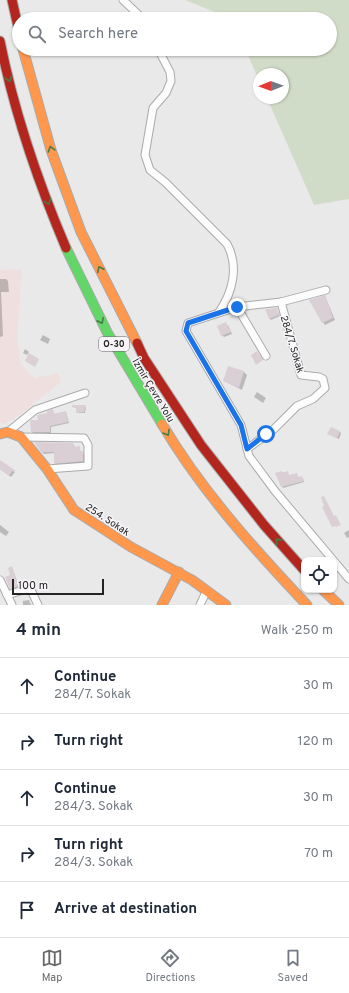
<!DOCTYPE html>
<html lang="en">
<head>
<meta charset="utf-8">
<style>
	body { margin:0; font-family:Overpass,sans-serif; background:#f6f6f7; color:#1f2937 }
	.controls { position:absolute; right:12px; bottom:12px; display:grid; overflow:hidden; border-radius:8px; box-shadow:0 1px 3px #0004 }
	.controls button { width:36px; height:36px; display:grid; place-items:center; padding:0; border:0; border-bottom:1px solid #e0e1e3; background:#fff; color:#1f2937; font:20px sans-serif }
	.compass { position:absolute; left:253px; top:68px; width:36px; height:36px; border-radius:50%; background:#fff; box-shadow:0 1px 3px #0004; rotate:269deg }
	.scale { position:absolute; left:12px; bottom:10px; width:92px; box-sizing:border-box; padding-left:4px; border:2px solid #252425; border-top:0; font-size:11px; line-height:14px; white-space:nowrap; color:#252425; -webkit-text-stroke:3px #f7f5f8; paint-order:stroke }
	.stop { position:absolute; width:12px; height:12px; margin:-9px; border:3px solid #1a73e8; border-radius:50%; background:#fff }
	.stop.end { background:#1a73e8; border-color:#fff; box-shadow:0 1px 4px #0008 }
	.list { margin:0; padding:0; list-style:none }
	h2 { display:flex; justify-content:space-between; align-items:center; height:52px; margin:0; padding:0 16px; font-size:17px }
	h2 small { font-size:13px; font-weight:400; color:#747a83 }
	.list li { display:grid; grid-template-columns:26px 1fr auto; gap:12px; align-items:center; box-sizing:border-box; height:56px; padding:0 16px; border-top:1px solid #e0e1e3 }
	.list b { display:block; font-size:15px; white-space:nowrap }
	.list p { margin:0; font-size:13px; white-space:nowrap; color:#747a83 }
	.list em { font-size:13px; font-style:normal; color:#747a83 }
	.icon { flex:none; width:22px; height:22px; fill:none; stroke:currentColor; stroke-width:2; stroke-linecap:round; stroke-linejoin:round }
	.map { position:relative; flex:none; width:349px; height:605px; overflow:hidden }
	.search { position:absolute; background:#fff; box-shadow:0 1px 3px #0004; left:12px; right:12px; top:12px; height:44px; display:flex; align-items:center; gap:10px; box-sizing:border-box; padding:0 14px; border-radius:22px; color:#747a83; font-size:15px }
	.sheet { height:332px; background:#fff }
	nav { display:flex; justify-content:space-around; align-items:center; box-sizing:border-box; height:56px; border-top:1px solid #e0e1e3; background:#fff; font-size:11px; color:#747a83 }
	nav a { display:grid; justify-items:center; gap:2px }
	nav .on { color:#6a696a }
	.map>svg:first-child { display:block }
	.education { fill:#efe0df }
	.green { fill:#d1dcc8 }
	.shadow { fill:#0003 }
	.building { fill:#d9cfd4 }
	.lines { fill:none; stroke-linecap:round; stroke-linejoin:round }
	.street-casing { stroke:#ababab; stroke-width:9 }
	.fast-casing { stroke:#ababab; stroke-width:11 }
	.slow-casing { stroke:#ababab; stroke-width:11 }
	.jam-casing { stroke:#ababab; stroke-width:11 }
	.street { stroke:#fcfcfc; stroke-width:7 }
	.fast { stroke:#63d668; stroke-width:9 }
	.slow { stroke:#ff974d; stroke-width:9 }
	.jam { stroke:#b3261e; stroke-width:9 }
	.oneway { stroke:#447d46 }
	.route { stroke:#1a73e8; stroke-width:5 }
	.labels { text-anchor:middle; stroke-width:3; stroke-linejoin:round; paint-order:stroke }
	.shield { fill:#f7f5f8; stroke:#646364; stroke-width:1 }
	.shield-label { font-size:9px; font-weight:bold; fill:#252425 }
	.street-label { font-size:10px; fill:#252425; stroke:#f7f5f8 }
</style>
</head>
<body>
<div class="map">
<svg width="349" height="605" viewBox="0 0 349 605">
	<rect width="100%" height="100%" fill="#eae9ea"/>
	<path class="education" d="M 22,269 L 17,338 L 21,365 L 35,378 L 58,373 L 61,382 L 14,419 L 3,424 L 0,422 L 0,270 Z"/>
	<path class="green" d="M 185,0 L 349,0 L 349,199 L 314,205 L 267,98 L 283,98 L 283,74 L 259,74 L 259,80 L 245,49 L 330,49 L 330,19 L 232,19 Z"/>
	<g class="shadow">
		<path d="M 0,279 L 6,279 L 8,281 L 9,292 L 1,292 L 3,336 L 0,337 Z"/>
		<path d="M 325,296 L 335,320 L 325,325 L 323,322 Z"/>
		<path d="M 276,309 L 280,316 L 271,320 L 269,318 Z"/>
		<path d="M 228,325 L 232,334 L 224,337 L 222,335 Z"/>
		<path d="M 43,335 L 50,339 L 48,344 L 40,340 Z"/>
		<path d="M 25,349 L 29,352 L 27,355 L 23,353 Z"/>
		<path d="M 244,372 L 247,375 L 242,390 L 224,381 Z"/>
		<path d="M 257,392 L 266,398 L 263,403 L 254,397 Z"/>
		<path d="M 73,407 L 86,407 L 85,413 L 78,413 L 77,408 Z"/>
		<path d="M 53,410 L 54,415 L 66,412 L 69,423 L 51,427 L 51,434 L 33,433 L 32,432 L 39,421 Z"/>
		<path d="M 340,432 L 341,433 L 339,439 L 330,435 Z"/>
		<path d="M 73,444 L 75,447 L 79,447 L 81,452 L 84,454 L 84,463 L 56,465 L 55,453 L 44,454 L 42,452 Z"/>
		<path d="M 0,464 L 15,472 L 11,477 L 0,469 Z"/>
		<path d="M 287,472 L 289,476 L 297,474 L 298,478 L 303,478 L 304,482 L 283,488 L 277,474 Z"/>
		<path d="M 0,525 L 9,532 L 6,536 L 0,532 Z"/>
		<path d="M 349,530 L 349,537 L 347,538 L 344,533 Z"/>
		<path d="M 12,567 L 19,587 L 12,589 L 11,588 Z"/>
		<path d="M 29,600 L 31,605 L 23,605 L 23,601 Z"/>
	</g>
	<g class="building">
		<path d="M 325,295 L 333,318 L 322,323 L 309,300 Z"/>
		<path d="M 277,308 L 279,315 L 269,319 L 265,309 Z"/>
		<path d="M 226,322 L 231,332 L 221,336 L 217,326 Z"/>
		<path d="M 257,351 L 263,360 L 256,365 L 251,355 Z"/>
		<path d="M 29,353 L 39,359 L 35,367 L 25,361 Z"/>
		<path d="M 228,366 L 244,371 L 239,388 L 223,381 Z"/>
		<path d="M 72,405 L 86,405 L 84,412 L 76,413 L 76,408 L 72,407 Z"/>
		<path d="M 53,409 L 53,414 L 66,411 L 68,422 L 50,426 L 50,432 L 31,432 L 30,420 L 38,420 L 37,415 L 47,413 L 47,411 Z"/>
		<path d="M 331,427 L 340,431 L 337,438 L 327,434 Z"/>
		<path d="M 34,442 L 73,443 L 74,447 L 80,446 L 80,451 L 83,451 L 83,461 L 54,464 L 54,452 L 41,452 Z"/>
		<path d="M 0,460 L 16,471 L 12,471 L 9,476 L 0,469 Z"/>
		<path d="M 282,471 L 283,473 L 288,471 L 289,475 L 297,473 L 298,477 L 302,476 L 304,481 L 281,487 L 275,473 Z"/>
		<path d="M 324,496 L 334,516 L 336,515 L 341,525 L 336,527 L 336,526 L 332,527 L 322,507 L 324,506 L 321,497 Z"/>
		<path d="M 12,566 L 18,586 L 10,589 L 5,577 L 10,575 L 8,568 Z"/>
	</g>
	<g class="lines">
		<g class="street-casing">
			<g id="street">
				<path d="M 123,0 L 143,19"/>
				<path d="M 158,49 L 170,72 L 171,81 L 166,93 L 153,108 L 145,155 L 150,170 L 165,182 L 227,244 C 239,266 233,292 219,312"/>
				<path d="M 326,290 L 281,302 L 237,307 L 188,323 L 186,331 L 241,425 L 249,456 L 275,491 L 349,579"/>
				<path d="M 237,307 L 266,356"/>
				<path d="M 8,432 L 35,410 L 85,393"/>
				<path d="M 21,437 L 84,438 L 88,445 L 88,466 L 47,469"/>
				<path d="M 247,449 L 274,429 L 297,406 L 313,399 L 325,388 L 323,379 L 319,377 L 301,375 L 281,302"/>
				<path d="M 0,580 L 12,605"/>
				<path d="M 7,595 L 27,589 L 31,590 L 38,605"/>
				<path d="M 200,605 L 207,590"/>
			</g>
		</g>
		<g class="fast-casing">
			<path id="fast" d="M 66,248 L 107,332 L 162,424"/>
		</g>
		<g class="slow-casing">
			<g id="slow">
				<path d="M 23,49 L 51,150 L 81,232 L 137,343"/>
				<path d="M 162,424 C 201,490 254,549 307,605"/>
				<path d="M 0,434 L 8,432 L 21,437 L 47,469 L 74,510 L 131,547 L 192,580 L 226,605"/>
				<path d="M 323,590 L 339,605"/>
				<path d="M 162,605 L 179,572"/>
			</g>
		</g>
		<g class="jam-casing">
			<g id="jam">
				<path d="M 12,0 L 19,31"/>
				<path d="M 0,41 C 14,112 38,182 66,248"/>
				<path d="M 137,343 L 144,358 L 201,445 L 264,525 L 304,570"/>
			</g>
		</g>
		<use href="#street" class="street"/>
		<use href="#fast" class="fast"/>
		<use href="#slow" class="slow"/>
		<use href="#jam" class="jam"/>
	</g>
	<defs><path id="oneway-chevron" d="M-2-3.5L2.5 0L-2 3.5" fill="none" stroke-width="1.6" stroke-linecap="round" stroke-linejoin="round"/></defs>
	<g class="oneway">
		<use href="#oneway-chevron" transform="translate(9 79) rotate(74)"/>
		<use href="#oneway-chevron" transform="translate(51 149) rotate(-108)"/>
		<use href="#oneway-chevron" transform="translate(48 202) rotate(69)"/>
		<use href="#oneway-chevron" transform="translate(100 269) rotate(-116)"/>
		<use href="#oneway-chevron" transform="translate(101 321) rotate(64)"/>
		<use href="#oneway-chevron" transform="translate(167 433) rotate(59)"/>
		<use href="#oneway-chevron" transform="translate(278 541) rotate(-132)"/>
	</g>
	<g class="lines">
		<path class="route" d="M 237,307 L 188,323 L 186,331 L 241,425 L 247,449 L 266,434"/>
	</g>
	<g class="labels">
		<rect class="shield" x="99" y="337" width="30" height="14" rx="3"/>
		<g class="shield-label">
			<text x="114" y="347">O-30</text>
		</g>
		<g class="street-label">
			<text transform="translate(293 344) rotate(73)" y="4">284/7. Sokak</text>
			<text transform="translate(154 390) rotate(59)" y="4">İzmir Çevre Yolu</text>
			<text transform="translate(108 519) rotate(33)" y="4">254. Sokak</text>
		</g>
	</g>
</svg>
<div class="controls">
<button><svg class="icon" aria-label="locate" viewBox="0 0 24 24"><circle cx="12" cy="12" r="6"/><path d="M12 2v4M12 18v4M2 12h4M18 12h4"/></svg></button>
</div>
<svg class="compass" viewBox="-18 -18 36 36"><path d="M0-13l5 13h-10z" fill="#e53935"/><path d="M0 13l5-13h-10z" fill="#747a83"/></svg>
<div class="scale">100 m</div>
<div class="stop" style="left:266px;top:434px"></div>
<div class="stop end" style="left:237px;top:307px"></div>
<div class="search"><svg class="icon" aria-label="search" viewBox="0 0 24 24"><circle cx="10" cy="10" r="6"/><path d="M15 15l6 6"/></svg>Search here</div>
</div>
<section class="sheet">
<h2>4 min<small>Walk · 250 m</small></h2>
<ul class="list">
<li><svg class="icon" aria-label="ahead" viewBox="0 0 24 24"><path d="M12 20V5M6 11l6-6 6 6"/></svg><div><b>Continue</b><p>284/7. Sokak</p></div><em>30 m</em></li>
<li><svg class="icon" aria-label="right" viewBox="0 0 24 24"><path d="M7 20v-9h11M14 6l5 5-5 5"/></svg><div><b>Turn right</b></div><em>120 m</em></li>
<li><svg class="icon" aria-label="ahead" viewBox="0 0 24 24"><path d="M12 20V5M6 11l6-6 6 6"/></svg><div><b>Continue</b><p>284/3. Sokak</p></div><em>30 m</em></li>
<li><svg class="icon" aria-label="right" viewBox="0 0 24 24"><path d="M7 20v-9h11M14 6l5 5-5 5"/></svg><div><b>Turn right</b><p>284/3. Sokak</p></div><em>70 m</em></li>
<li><svg class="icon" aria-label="arrive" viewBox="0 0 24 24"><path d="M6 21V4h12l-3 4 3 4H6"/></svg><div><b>Arrive at destination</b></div></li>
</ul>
</section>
<nav>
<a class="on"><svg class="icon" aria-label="map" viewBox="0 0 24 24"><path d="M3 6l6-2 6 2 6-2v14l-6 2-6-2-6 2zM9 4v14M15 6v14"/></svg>Map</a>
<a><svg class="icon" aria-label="directions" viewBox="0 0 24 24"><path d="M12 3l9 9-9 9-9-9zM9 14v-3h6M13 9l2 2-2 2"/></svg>Directions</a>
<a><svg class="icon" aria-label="saved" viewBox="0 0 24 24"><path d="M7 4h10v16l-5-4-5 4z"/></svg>Saved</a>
</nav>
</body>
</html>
